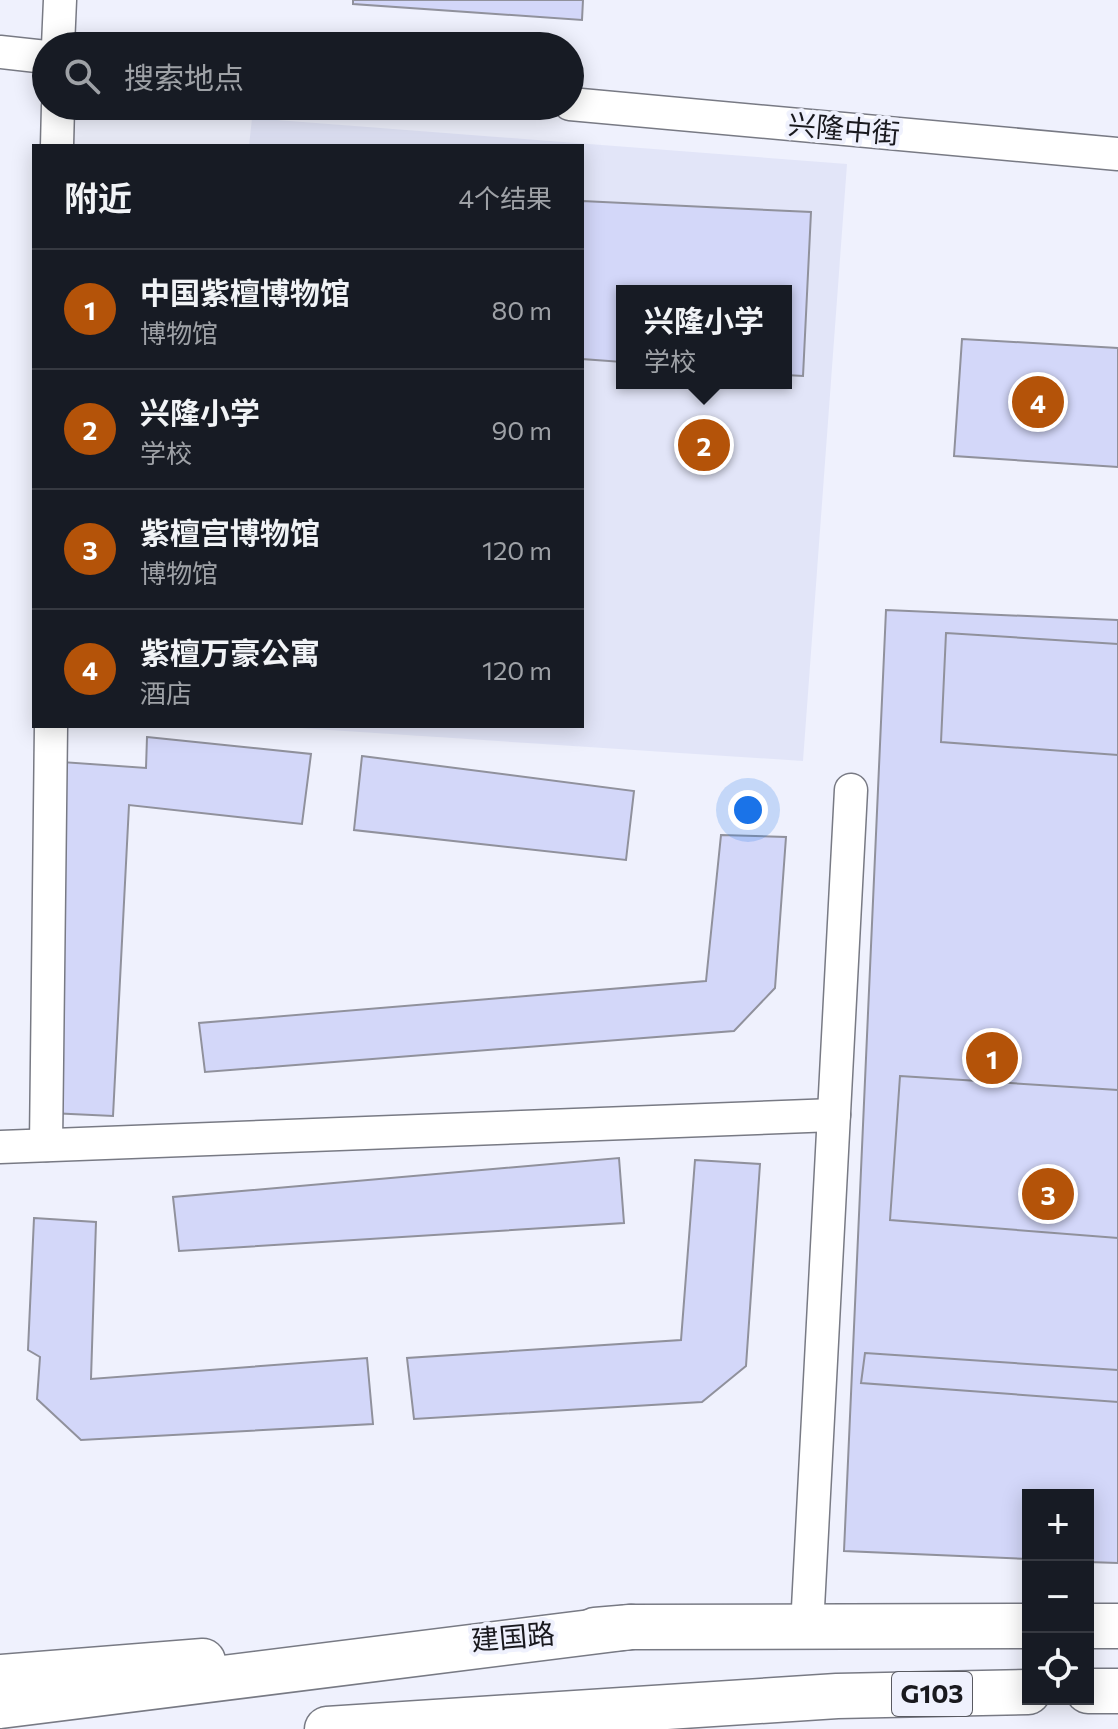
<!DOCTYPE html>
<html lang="zh">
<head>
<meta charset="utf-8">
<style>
	body { margin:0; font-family:Commissioner,"Noto Sans SC",sans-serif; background:#20242c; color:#f1f3f6 }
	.controls { position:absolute; right:24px; bottom:24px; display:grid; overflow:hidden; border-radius:0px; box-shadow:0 4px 20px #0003 }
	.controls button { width:72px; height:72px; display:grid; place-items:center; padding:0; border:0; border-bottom:2px solid #363941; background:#171b24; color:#f1f3f6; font:40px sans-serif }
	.you { position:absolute; left:748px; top:810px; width:28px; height:28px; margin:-20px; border:6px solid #fff; border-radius:50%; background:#1a73e8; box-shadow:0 0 0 12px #1a73e833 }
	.badge { display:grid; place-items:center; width:52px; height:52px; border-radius:50%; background:#b45309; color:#fff; font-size:26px; font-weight:700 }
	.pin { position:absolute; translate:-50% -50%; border:4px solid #fff; box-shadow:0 2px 8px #0006 }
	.popup { position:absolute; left:616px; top:285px; width:176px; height:104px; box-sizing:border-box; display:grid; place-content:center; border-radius:0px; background:#171b24; filter:drop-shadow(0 2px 6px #0005); font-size:26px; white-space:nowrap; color:#9ea1a6 }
	.popup b { font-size:30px; color:#f1f3f6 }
	.popup::after { content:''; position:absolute; left:50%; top:100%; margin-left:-16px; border:16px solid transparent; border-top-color:#171b24 }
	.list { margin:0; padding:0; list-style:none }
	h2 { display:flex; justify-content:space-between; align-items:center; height:104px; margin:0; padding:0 32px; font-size:34px }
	h2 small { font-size:26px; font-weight:400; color:#9ea1a6 }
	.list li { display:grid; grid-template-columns:52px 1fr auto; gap:24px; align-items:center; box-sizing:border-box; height:120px; padding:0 32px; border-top:2px solid #363941 }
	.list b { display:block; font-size:30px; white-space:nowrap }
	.list p { margin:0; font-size:26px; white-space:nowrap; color:#9ea1a6 }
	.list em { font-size:26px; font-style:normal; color:#9ea1a6 }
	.icon { flex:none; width:44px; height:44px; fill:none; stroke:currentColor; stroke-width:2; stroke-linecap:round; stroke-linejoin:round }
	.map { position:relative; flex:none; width:1118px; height:1729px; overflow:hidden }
	.search { position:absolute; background:#171b24; box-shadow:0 4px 20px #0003; left:32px; top:32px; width:552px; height:88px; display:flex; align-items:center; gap:20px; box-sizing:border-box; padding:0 28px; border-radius:44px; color:#9ea1a6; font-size:30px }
	.panel { position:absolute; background:#171b24; box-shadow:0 4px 20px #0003; left:32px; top:144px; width:552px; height:584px; border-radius:0px }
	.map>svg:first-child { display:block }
	.built { fill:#e2e5f8; fill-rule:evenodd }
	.building { fill:#d3d7f9; stroke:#90919c; stroke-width:2 }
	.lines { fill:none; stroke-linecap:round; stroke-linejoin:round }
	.street-casing { stroke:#787a84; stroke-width:35 }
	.secondary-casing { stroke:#787a84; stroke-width:47 }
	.highway-casing { stroke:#787a84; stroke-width:47 }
	.street { stroke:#fff; stroke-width:32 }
	.secondary { stroke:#fff; stroke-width:44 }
	.highway { stroke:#fff; stroke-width:44 }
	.labels { text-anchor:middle; stroke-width:8; stroke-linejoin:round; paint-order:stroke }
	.shield { fill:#eff1fd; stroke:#595a61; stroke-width:2 }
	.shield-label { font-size:26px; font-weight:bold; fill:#19191e }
	.street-label { font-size:28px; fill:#19191e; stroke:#eff1fd }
</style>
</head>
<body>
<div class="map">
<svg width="1118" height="1729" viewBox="0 0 1118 1729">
	<rect width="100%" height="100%" fill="#eff1fd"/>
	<path class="built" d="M 252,118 L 847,164 L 803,761 L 268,726 L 582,726 L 582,146 L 249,146 ZM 622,291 L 786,291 L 786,383 L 622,383 Z"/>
	<g class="building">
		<path d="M 353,0 L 583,0 L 582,20 L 353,4 Z"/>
		<path d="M 582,201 L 811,212 L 803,376 L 786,375 L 786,291 L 622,291 L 622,362 L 582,359 Z"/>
		<path d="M 962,339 L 1118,348 L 1118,467 L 954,456 Z"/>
		<path d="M 886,610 L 1118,620 L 1118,1563 L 1088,1562 L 1088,1495 L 1028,1495 L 1028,1559 L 844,1551 Z"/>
		<path d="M 946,633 L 1118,644 L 1118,755 L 941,742 Z"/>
		<path d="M 147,737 L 311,754 L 302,824 L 129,805 L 113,1116 L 50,1113 L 62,762 L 146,768 Z"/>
		<path d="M 362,756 L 634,791 L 626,860 L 354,830 Z"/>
		<path d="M 721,835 L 786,837 L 775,988 L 734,1031 L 205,1072 L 199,1023 L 706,981 Z"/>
		<path d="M 900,1076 L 1118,1090 L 1118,1238 L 890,1220 Z"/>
		<path d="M 619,1158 L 624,1223 L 179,1251 L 173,1197 Z"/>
		<path d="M 695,1160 L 760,1164 L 746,1366 L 702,1402 L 414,1419 L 407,1358 L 681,1340 Z"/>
		<path d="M 34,1218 L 96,1222 L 91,1379 L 367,1358 L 373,1424 L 81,1440 L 37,1399 L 40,1357 L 28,1350 Z"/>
		<path d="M 865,1353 L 1118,1370 L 1118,1402 L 861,1383 Z"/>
	</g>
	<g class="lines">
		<g class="street-casing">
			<g id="street">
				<path d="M 58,46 L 60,0"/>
				<path d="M 0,52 L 46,57"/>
				<path d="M 570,104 L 1118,154"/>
				<path d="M 57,146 L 58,106"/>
				<path d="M 46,1145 L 51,726"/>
				<path d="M 0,1147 L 834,1115"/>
				<path d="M 807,1627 L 851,790"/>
			</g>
		</g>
		<g class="secondary-casing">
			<g id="secondary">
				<path d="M 1088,1626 L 1118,1626"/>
				<path d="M 595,1630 L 631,1627 L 1028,1626"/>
				<path d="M 0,1677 L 203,1661"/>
			</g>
		</g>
		<g class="highway-casing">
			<g id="highway">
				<path d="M 1088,1691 L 1118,1691"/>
				<path d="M 0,1706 L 631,1627"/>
				<path d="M 327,1729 L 837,1696 L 1028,1692"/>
			</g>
		</g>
		<use href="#street" class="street"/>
		<use href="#secondary" class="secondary"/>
		<use href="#highway" class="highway"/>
	</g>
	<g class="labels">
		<rect class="shield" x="892" y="1672" width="80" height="44" rx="6"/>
		<g class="shield-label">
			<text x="932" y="1703">G103</text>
		</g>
		<g class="street-label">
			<text transform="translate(844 129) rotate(5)" y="10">兴隆中街</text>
			<text transform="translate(513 1637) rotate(-5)" y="10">建国路</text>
		</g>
	</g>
</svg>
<div class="controls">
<button>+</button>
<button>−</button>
<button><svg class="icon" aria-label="locate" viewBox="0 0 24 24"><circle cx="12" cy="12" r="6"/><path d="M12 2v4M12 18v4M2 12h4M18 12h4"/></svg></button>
</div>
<div class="you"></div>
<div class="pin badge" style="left:992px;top:1058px">1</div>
<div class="pin badge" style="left:704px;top:445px">2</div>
<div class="popup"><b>兴隆小学</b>学校</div>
<div class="pin badge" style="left:1048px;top:1194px">3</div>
<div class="pin badge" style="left:1038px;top:402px">4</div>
<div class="search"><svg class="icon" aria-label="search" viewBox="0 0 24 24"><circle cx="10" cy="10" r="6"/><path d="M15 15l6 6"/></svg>搜索地点</div>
<section class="panel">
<h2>附近<small>4个结果</small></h2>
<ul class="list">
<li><span class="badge">1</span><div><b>中国紫檀博物馆</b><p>博物馆</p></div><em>80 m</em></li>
<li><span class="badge">2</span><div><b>兴隆小学</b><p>学校</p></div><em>90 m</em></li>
<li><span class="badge">3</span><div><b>紫檀宫博物馆</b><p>博物馆</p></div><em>120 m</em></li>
<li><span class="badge">4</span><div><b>紫檀万豪公寓</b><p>酒店</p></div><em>120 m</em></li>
</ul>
</section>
</div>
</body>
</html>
